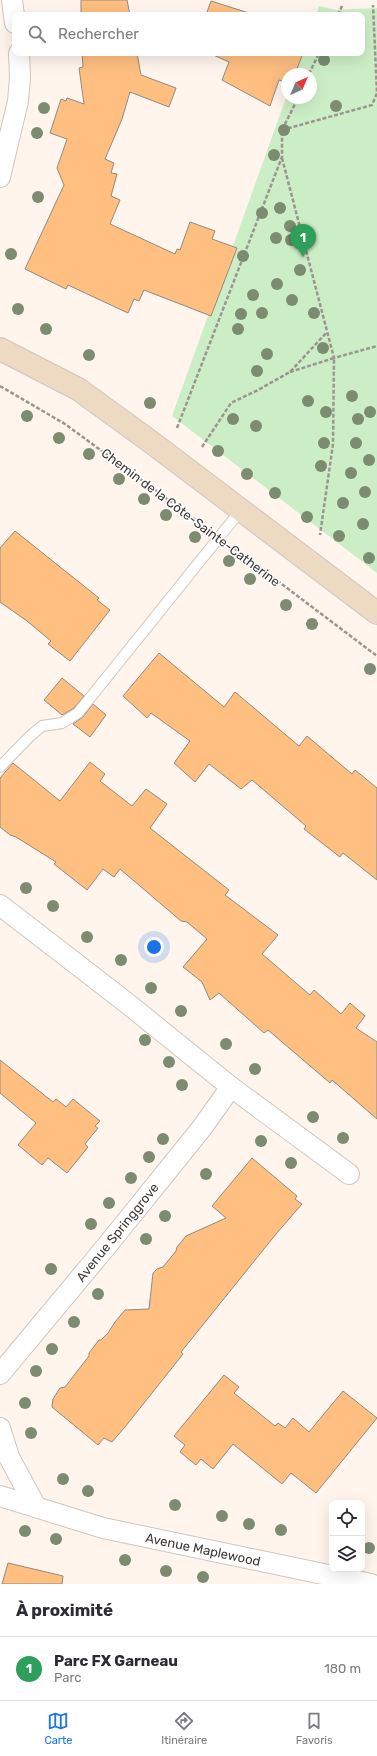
<!DOCTYPE html>
<html lang="fr">
<head>
<meta charset="utf-8">
<style>
	body { margin:0; font-family:Rubik,sans-serif; background:#f2f2f3; color:#2b2b33 }
	.controls { position:absolute; right:12px; bottom:12px; display:grid; overflow:hidden; border-radius:8px; box-shadow:0 4px 16px #0002 }
	.controls button { width:36px; height:36px; display:grid; place-items:center; padding:0; border:0; border-bottom:1px solid #e1e1e2; background:#fff; color:#2b2b33; font:20px sans-serif }
	.compass { position:absolute; left:281px; top:68px; width:36px; height:36px; border-radius:50%; background:#fff; box-shadow:0 4px 16px #0002; rotate:44deg }
	.you { position:absolute; left:154px; top:947px; width:14px; height:14px; margin:-10px; border:3px solid #fff; border-radius:50%; background:#1a73e8; box-shadow:0 0 0 6px #1a73e833 }
	.badge { display:grid; place-items:center; width:26px; height:26px; border-radius:50%; background:#1a73e8; color:#fff; font-size:13px; font-weight:700 }
	.pin { position:absolute; translate:-50% -33px; filter:drop-shadow(0 1px 2px #0008) }
	.pin::after { content:''; position:absolute; top:21px; width:14px; height:12px; background:inherit; clip-path:polygon(0 0,100% 0,50% 100%) }
	.list { margin:0; padding:0; list-style:none }
	h2 { display:flex; justify-content:space-between; align-items:center; height:52px; margin:0; padding:0 16px; font-size:17px }
	h2 small { font-size:13px; font-weight:400; color:#7c7c81 }
	.list li { display:grid; grid-template-columns:26px 1fr auto; gap:12px; align-items:center; box-sizing:border-box; height:64px; padding:0 16px; border-top:1px solid #e1e1e2 }
	.list b { display:block; font-size:15px; white-space:nowrap }
	.list p { margin:0; font-size:13px; white-space:nowrap; color:#7c7c81 }
	.list em { font-size:13px; font-style:normal; color:#7c7c81 }
	.icon { flex:none; width:22px; height:22px; fill:none; stroke:currentColor; stroke-width:2; stroke-linecap:round; stroke-linejoin:round }
	.map { position:relative; flex:none; width:377px; height:1584px; overflow:hidden }
	.search { position:absolute; background:#fff; box-shadow:0 4px 16px #0002; left:12px; right:12px; top:12px; height:44px; display:flex; align-items:center; gap:10px; box-sizing:border-box; padding:0 14px; border-radius:8px; color:#7c7c81; font-size:15px }
	.sheet { height:116px; background:#fff }
	nav { display:flex; justify-content:space-around; align-items:center; box-sizing:border-box; height:56px; border-top:1px solid #e1e1e2; background:#fff; font-size:11px; color:#7c7c81 }
	nav a { display:grid; justify-items:center; gap:2px }
	nav .on { color:#1a73e8 }
	.map>svg:first-child { display:block }
	.green { fill:#cceec6 }
	.building { fill:#febf80; stroke:#938a83 }
	.lines { fill:none; stroke-linecap:round; stroke-linejoin:round }
	.lane-casing { stroke:#cfc6be; stroke-width:12 }
	.street-casing { stroke:#cfc6be; stroke-width:22 }
	.secondary-casing { stroke:#cfc6be; stroke-width:24 }
	.path { stroke:#9c958f; stroke-width:2.5; stroke-dasharray:4 2; stroke-linecap:butt }
	.lane { stroke:#fff; stroke-width:10 }
	.street { stroke:#fff; stroke-width:20 }
	.secondary { stroke:#eed9c2; stroke-width:22 }
	.tree { fill:#7b8c70 }
	.labels { text-anchor:middle; stroke-width:3; stroke-linejoin:round; paint-order:stroke }
	.street-label { font-size:13px; fill:#3d3936; stroke:#fff }
</style>
</head>
<body>
<div class="map">
<svg width="377" height="1584" viewBox="0 0 377 1584">
	<rect width="100%" height="100%" fill="#fff5ed"/>
	<path class="green" d="M 319,6 L 336,10 L 377,8 L 377,573 L 172,416 L 287,95 L 287,98 L 311,98 L 311,74 L 295,74 L 302,53 L 362,53 L 362,15 L 316,15 Z"/>
	<g class="building">
		<path d="M 81,0 L 127,0 L 130,15 L 81,15 Z"/>
		<path d="M 211,1 L 252,14 L 252,15 L 206,15 Z"/>
		<path d="M 82,53 L 137,53 L 141,75 L 176,88 L 169,107 L 130,92 L 122,119 L 105,159 L 114,163 L 111,173 L 117,174 L 111,196 L 120,200 L 110,224 L 175,254 L 177,249 L 180,250 L 190,222 L 215,231 L 212,239 L 237,248 L 211,316 L 144,290 L 139,301 L 134,299 L 128,313 L 68,285 L 66,289 L 25,269 L 64,185 L 57,168 L 67,139 L 50,133 L 61,99 L 66,101 L 67,98 L 84,104 L 79,68 L 83,67 Z"/>
		<path d="M 209,53 L 303,53 L 295,74 L 287,74 L 287,83 L 279,80 L 270,106 L 222,80 L 229,62 Z"/>
		<path d="M 15,531 L 99,598 L 97,600 L 110,610 L 70,661 L 48,644 L 51,641 L 27,621 L 0,602 L 0,548 Z"/>
		<path d="M 159,653 L 224,707 L 235,692 L 299,746 L 307,736 L 352,774 L 355,770 L 377,788 L 377,880 L 343,853 L 340,857 L 304,829 L 306,826 L 252,780 L 241,789 L 209,764 L 195,782 L 174,763 L 190,741 L 151,713 L 147,718 L 123,696 Z"/>
		<path d="M 62,678 L 84,696 L 74,708 L 62,715 L 44,700 Z"/>
		<path d="M 93,704 L 106,715 L 90,737 L 73,724 L 83,717 Z"/>
		<path d="M 90,762 L 105,774 L 100,781 L 132,806 L 146,789 L 167,804 L 150,828 L 229,890 L 225,895 L 278,935 L 262,954 L 310,995 L 314,990 L 341,1014 L 350,1003 L 365,1016 L 356,1028 L 377,1042 L 377,1119 L 332,1080 L 330,1083 L 268,1030 L 264,1033 L 219,993 L 210,1000 L 202,982 L 183,967 L 207,939 L 187,922 L 181,921 L 120,869 L 114,877 L 103,869 L 87,890 L 54,864 L 56,862 L 16,837 L 10,835 L 0,827 L 0,778 L 13,763 L 60,801 Z"/>
		<path d="M 0,1060 L 53,1102 L 56,1099 L 66,1107 L 73,1099 L 100,1121 L 95,1126 L 98,1128 L 85,1144 L 88,1147 L 67,1173 L 48,1158 L 42,1165 L 18,1145 L 36,1123 L 0,1093 Z"/>
		<path d="M 252,1158 L 297,1196 L 295,1199 L 302,1204 L 276,1234 L 181,1352 L 183,1354 L 125,1427 L 112,1442 L 104,1438 L 98,1445 L 52,1407 L 53,1399 L 60,1388 L 65,1387 L 89,1356 L 89,1353 L 99,1340 L 101,1340 L 108,1333 L 115,1322 L 125,1310 L 149,1309 L 153,1273 L 157,1269 L 163,1267 L 176,1251 L 177,1247 L 186,1236 L 226,1218 L 212,1206 Z"/>
		<path d="M 224,1375 L 239,1387 L 234,1393 L 275,1426 L 278,1423 L 285,1428 L 293,1418 L 309,1432 L 343,1391 L 377,1418 L 316,1493 L 291,1473 L 282,1484 L 233,1444 L 213,1469 L 201,1459 L 196,1465 L 180,1452 L 185,1445 L 174,1436 Z"/>
		<path d="M 8,1563 L 63,1576 L 62,1584 L 2,1584 Z"/>
	</g>
	<g class="lines">
		<g class="lane-casing">
			<path id="lane" d="M 0,767 L 29,737 L 42,726 L 62,723 L 78,713 L 241,510"/>
		</g>
		<g class="street-casing">
			<g id="street">
				<path d="M 12,0 L 15,23"/>
				<path d="M 0,177 L 18,101 L 20,78 L 19,53"/>
				<path d="M 0,905 L 123,1000 L 231,1087 L 349,1174"/>
				<path d="M 0,1374 L 105,1248 L 201,1129 L 231,1087"/>
				<path d="M 0,1428 L 9,1457 L 36,1507"/>
				<path d="M 0,1496 L 103,1528 L 371,1584"/>
			</g>
		</g>
		<g class="secondary-casing">
			<path id="secondary" d="M 0,349 L 78,389 L 151,442 L 377,613"/>
		</g>
		<g class="path">
			<path d="M 338,15 L 342,6"/>
			<path d="M 309,74 L 319,53"/>
			<path d="M 282,130 L 372,105 L 377,93 L 373,5"/>
			<path d="M 282,158 L 334,358 L 377,346"/>
			<path d="M 290,372 L 334,358 L 333,444 L 320,535"/>
			<path d="M 0,386 L 65,424 L 204,526"/>
			<path d="M 177,428 L 282,157 L 282,130 L 298,98"/>
			<path d="M 202,447 L 231,403 L 258,390 L 290,372 L 327,332"/>
			<path d="M 234,548 L 377,656"/>
		</g>
		<use href="#lane" class="lane"/>
		<use href="#street" class="street"/>
		<use href="#secondary" class="secondary"/>
	</g>
	<g class="tree">
		<circle cx="324" cy="60" r="6"/>
		<circle cx="336" cy="106" r="6"/>
		<circle cx="44" cy="108" r="6"/>
		<circle cx="284" cy="130" r="6"/>
		<circle cx="37" cy="133" r="6"/>
		<circle cx="274" cy="155" r="6"/>
		<circle cx="38" cy="197" r="6"/>
		<circle cx="280" cy="208" r="6"/>
		<circle cx="262" cy="213" r="6"/>
		<circle cx="290" cy="226" r="6"/>
		<circle cx="276" cy="238" r="6"/>
		<circle cx="291" cy="240" r="6"/>
		<circle cx="11" cy="254" r="6"/>
		<circle cx="243" cy="256" r="6"/>
		<circle cx="300" cy="270" r="6"/>
		<circle cx="277" cy="284" r="6"/>
		<circle cx="253" cy="295" r="6"/>
		<circle cx="292" cy="300" r="6"/>
		<circle cx="18" cy="309" r="6"/>
		<circle cx="262" cy="313" r="6"/>
		<circle cx="314" cy="313" r="6"/>
		<circle cx="241" cy="314" r="6"/>
		<circle cx="46" cy="329" r="6"/>
		<circle cx="238" cy="329" r="6"/>
		<circle cx="323" cy="348" r="6"/>
		<circle cx="267" cy="354" r="6"/>
		<circle cx="89" cy="355" r="6"/>
		<circle cx="257" cy="371" r="6"/>
		<circle cx="352" cy="396" r="6"/>
		<circle cx="308" cy="401" r="6"/>
		<circle cx="150" cy="403" r="6"/>
		<circle cx="326" cy="412" r="6"/>
		<circle cx="370" cy="412" r="6"/>
		<circle cx="27" cy="416" r="6"/>
		<circle cx="233" cy="419" r="6"/>
		<circle cx="358" cy="419" r="6"/>
		<circle cx="256" cy="426" r="6"/>
		<circle cx="59" cy="438" r="6"/>
		<circle cx="324" cy="443" r="6"/>
		<circle cx="356" cy="443" r="6"/>
		<circle cx="218" cy="451" r="6"/>
		<circle cx="89" cy="454" r="6"/>
		<circle cx="369" cy="460" r="6"/>
		<circle cx="321" cy="466" r="6"/>
		<circle cx="351" cy="473" r="6"/>
		<circle cx="247" cy="474" r="6"/>
		<circle cx="119" cy="479" r="6"/>
		<circle cx="365" cy="492" r="6"/>
		<circle cx="275" cy="493" r="6"/>
		<circle cx="144" cy="499" r="6"/>
		<circle cx="343" cy="503" r="6"/>
		<circle cx="166" cy="515" r="6"/>
		<circle cx="307" cy="517" r="6"/>
		<circle cx="363" cy="524" r="6"/>
		<circle cx="339" cy="536" r="6"/>
		<circle cx="195" cy="537" r="6"/>
		<circle cx="369" cy="558" r="6"/>
		<circle cx="229" cy="561" r="6"/>
		<circle cx="250" cy="579" r="6"/>
		<circle cx="286" cy="605" r="6"/>
		<circle cx="312" cy="624" r="6"/>
		<circle cx="370" cy="669" r="6"/>
		<circle cx="26" cy="888" r="6"/>
		<circle cx="53" cy="906" r="6"/>
		<circle cx="87" cy="937" r="6"/>
		<circle cx="121" cy="960" r="6"/>
		<circle cx="151" cy="988" r="6"/>
		<circle cx="181" cy="1011" r="6"/>
		<circle cx="145" cy="1040" r="6"/>
		<circle cx="226" cy="1044" r="6"/>
		<circle cx="169" cy="1062" r="6"/>
		<circle cx="255" cy="1069" r="6"/>
		<circle cx="182" cy="1085" r="6"/>
		<circle cx="313" cy="1117" r="6"/>
		<circle cx="343" cy="1138" r="6"/>
		<circle cx="163" cy="1139" r="6"/>
		<circle cx="261" cy="1141" r="6"/>
		<circle cx="149" cy="1157" r="6"/>
		<circle cx="291" cy="1163" r="6"/>
		<circle cx="206" cy="1174" r="6"/>
		<circle cx="131" cy="1178" r="6"/>
		<circle cx="109" cy="1203" r="6"/>
		<circle cx="165" cy="1216" r="6"/>
		<circle cx="91" cy="1224" r="6"/>
		<circle cx="146" cy="1239" r="6"/>
		<circle cx="51" cy="1269" r="6"/>
		<circle cx="98" cy="1294" r="6"/>
		<circle cx="74" cy="1322" r="6"/>
		<circle cx="52" cy="1349" r="6"/>
		<circle cx="36" cy="1371" r="6"/>
		<circle cx="25" cy="1403" r="6"/>
		<circle cx="31" cy="1433" r="6"/>
		<circle cx="63" cy="1479" r="6"/>
		<circle cx="88" cy="1491" r="6"/>
		<circle cx="175" cy="1505" r="6"/>
		<circle cx="222" cy="1516" r="6"/>
		<circle cx="249" cy="1524" r="6"/>
		<circle cx="281" cy="1530" r="6"/>
		<circle cx="25" cy="1531" r="6"/>
		<circle cx="56" cy="1539" r="6"/>
		<circle cx="369" cy="1548" r="6"/>
		<circle cx="125" cy="1560" r="6"/>
		<circle cx="166" cy="1571" r="6"/>
		<circle cx="203" cy="1577" r="6"/>
	</g>
	<g class="labels">
		<g class="street-label">
			<text transform="translate(191 517) rotate(37)" y="5">Chemin de la Côte-Sainte-Catherine</text>
			<text transform="translate(117 1232) rotate(-51)" y="5">Avenue Springgrove</text>
			<text transform="translate(203 1549) rotate(12)" y="5">Avenue Maplewood</text>
		</g>
	</g>
</svg>
<div class="controls">
<button><svg class="icon" aria-label="locate" viewBox="0 0 24 24"><circle cx="12" cy="12" r="6"/><path d="M12 2v4M12 18v4M2 12h4M18 12h4"/></svg></button>
<button><svg class="icon" aria-label="layers" viewBox="0 0 24 24"><path d="M12 4l9 5-9 5-9-5zM3 14l9 5 9-5"/></svg></button>
</div>
<svg class="compass" viewBox="-18 -18 36 36"><path d="M0-13l5 13h-10z" fill="#e53935"/><path d="M0 13l5-13h-10z" fill="#7c7c81"/></svg>
<div class="you"></div>
<div class="pin badge" style="left:303px;top:257px;background:#2e9e5b">1</div>
<div class="search"><svg class="icon" aria-label="search" viewBox="0 0 24 24"><circle cx="10" cy="10" r="6"/><path d="M15 15l6 6"/></svg>Rechercher</div>
</div>
<section class="sheet">
<h2>À proximité<small></small></h2>
<ul class="list">
<li><span class="badge" style="background:#2e9e5b">1</span><div><b>Parc FX Garneau</b><p>Parc</p></div><em>180 m</em></li>
</ul>
</section>
<nav>
<a class="on"><svg class="icon" aria-label="map" viewBox="0 0 24 24"><path d="M3 6l6-2 6 2 6-2v14l-6 2-6-2-6 2zM9 4v14M15 6v14"/></svg>Carte</a>
<a><svg class="icon" aria-label="directions" viewBox="0 0 24 24"><path d="M12 3l9 9-9 9-9-9zM9 14v-3h6M13 9l2 2-2 2"/></svg>Itinéraire</a>
<a><svg class="icon" aria-label="saved" viewBox="0 0 24 24"><path d="M7 4h10v16l-5-4-5 4z"/></svg>Favoris</a>
</nav>
</body>
</html>
